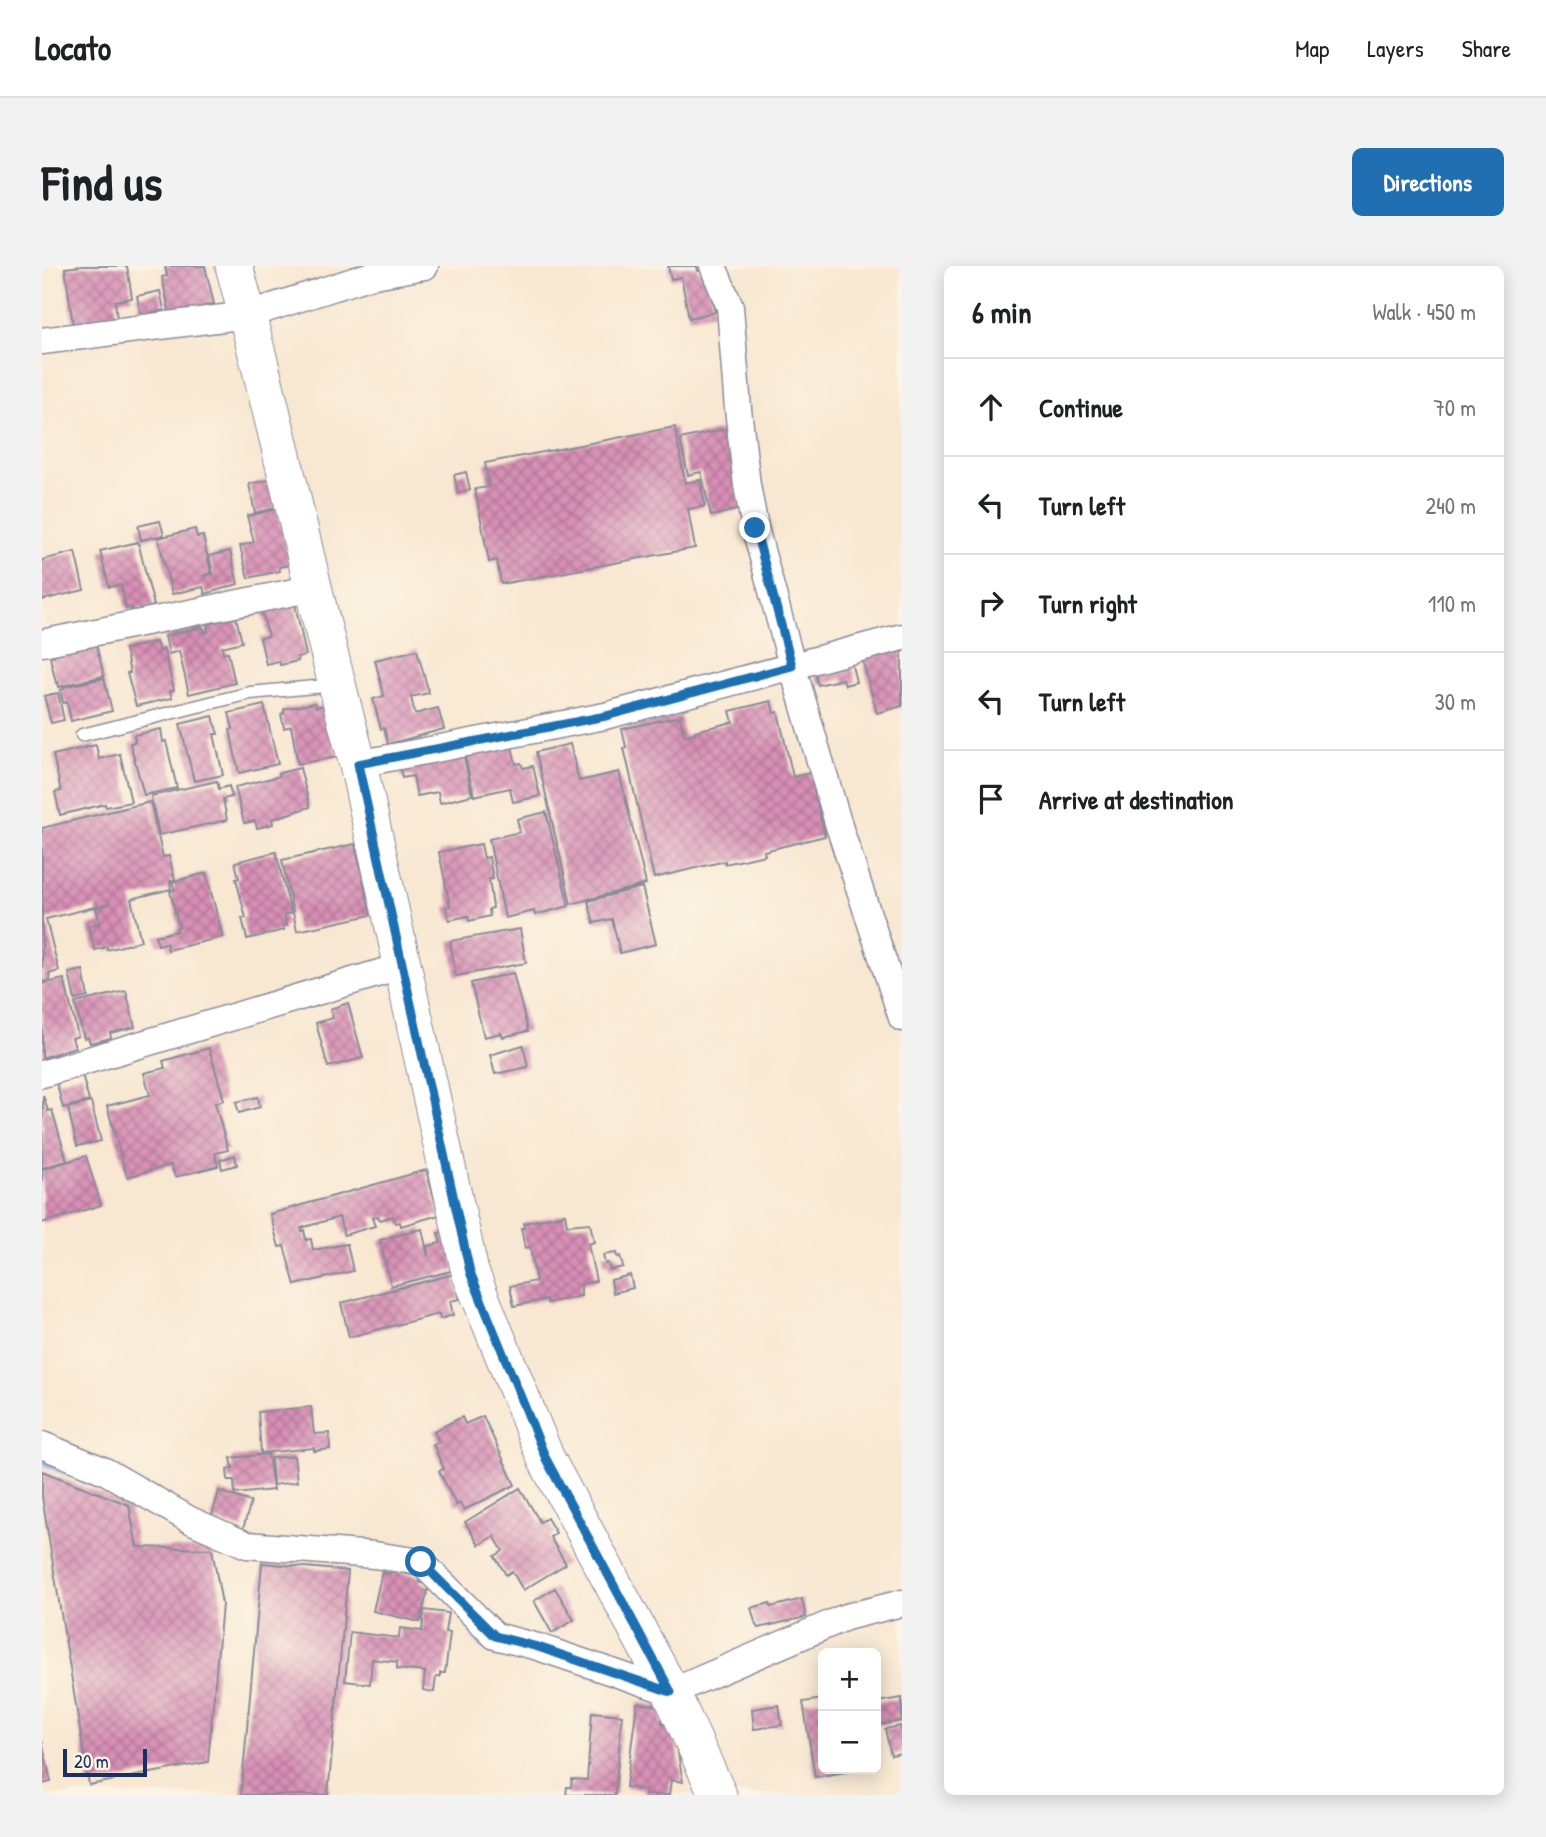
<!DOCTYPE html>
<html lang="en">
<head>
<meta charset="utf-8">
<style>
	body { margin:0; font-family:"Patrick Hand",sans-serif; background:#f2f2f2; color:#202124 }
	.controls { position:absolute; right:21px; bottom:21px; display:grid; overflow:hidden; border-radius:10px; box-shadow:0 4px 18px #0003 }
	.controls button { width:63px; height:63px; display:grid; place-items:center; padding:0; border:0; border-bottom:2px solid #e0e0e0; background:#fff; color:#202124; font:35px sans-serif }
	.scale { position:absolute; left:21px; bottom:18px; width:84px; box-sizing:border-box; padding-left:7px; border:4px solid #1b2f5e; border-top:0; font-size:19px; line-height:24px; white-space:nowrap; color:#1b2f5e; -webkit-text-stroke:5px #fcf5e5; paint-order:stroke }
	.stop { position:absolute; width:21px; height:21px; margin:-16px; border:5px solid #1f6fb2; border-radius:50%; background:#fff }
	.stop.end { background:#1f6fb2; border-color:#fff; box-shadow:0 2px 7px #0008 }
	.list { margin:0; padding:0; list-style:none }
	h2 { display:flex; justify-content:space-between; align-items:center; height:91px; margin:0; padding:0 28px; font-size:30px }
	h2 small { font-size:23px; font-weight:400; color:#757577 }
	.list li { display:grid; grid-template-columns:46px 1fr auto; gap:21px; align-items:center; box-sizing:border-box; height:98px; padding:0 28px; border-top:2px solid #e0e0e0 }
	.list b { display:block; font-size:26px; white-space:nowrap }
	.list em { font-size:23px; font-style:normal; color:#757577 }
	.icon { flex:none; width:38px; height:38px; fill:none; stroke:currentColor; stroke-width:2; stroke-linecap:round; stroke-linejoin:round }
	.map { position:relative; flex:none; width:860px; height:1529px; overflow:hidden; border-radius:10px }
	header { display:flex; align-items:center; gap:42px; box-sizing:border-box; height:98px; padding:0 35px; background:#fff; border-bottom:2px solid #e0e0e0 }
	header strong { font-size:33px }
	nav { display:flex; gap:38px; margin-inline-start:auto; font-size:24px }
	.intro { display:flex; align-items:center; justify-content:space-between; box-sizing:border-box; height:168px; padding:0 42px }
	h1 { margin:0; font-size:49px }
	.button { padding:18px 32px; border-radius:10px; background:#1f6fb2; color:#fff; font-size:24px; font-weight:700 }
	main { display:flex; gap:42px; padding:0 42px }
	aside { flex:1; background:#fff; border-radius:10px; box-shadow:0 4px 18px #0003 }
	.map>svg:first-child { display:block }
	.lines { fill:none; stroke-linecap:round; stroke-linejoin:round }
	.stream { stroke:#71a6de; stroke-width:9 }
	.building { fill:url(#building-cross-hatch) }
	.lane-casing { stroke:#8a8b98; stroke-width:15 }
	.street-casing { stroke:#8a8b98; stroke-width:29 }
	.secondary-casing { stroke:#8a8b98; stroke-width:39 }
	.lane { stroke:#fff; stroke-width:12 }
	.street { stroke:#fff; stroke-width:26 }
	.secondary { stroke:#fff; stroke-width:37 }
	.route { stroke:#1f6fb2; stroke-width:9 }
</style>
</head>
<body>
<header>
<strong>Locato</strong>
<nav><a>Map</a><a>Layers</a><a>Share</a></nav>
</header>
<div class="intro"><h1>Find us</h1><a class="button">Directions</a></div>
<main>
<div class="map">
<svg width="860" height="1529" viewBox="0 0 860 1529">
	<defs>
		<pattern id="building-cross-hatch" width="8" height="8" patternUnits="userSpaceOnUse" patternTransform="scale(1.75)"><rect width="8" height="8" fill="#d890b5"/><path d="M0 0l8 8M0 8l8-8" fill="none" stroke="#ae7696"/></pattern>
	</defs>
	<rect width="100%" height="100%" fill="#fcf5e5"/>
	<filter id="ink" filterUnits="userSpaceOnUse"><feTurbulence type="fractalNoise" baseFrequency=".0143" numOctaves="2"/><feDisplacementMap in="SourceGraphic" scale="14" xChannelSelector="R" yChannelSelector="G"/><feConvolveMatrix kernelMatrix="1 2 1 2 8 2 1 2 1" color-interpolation-filters="sRGB"/></filter>
	<filter id="wash" filterUnits="userSpaceOnUse"><feTurbulence type="fractalNoise" baseFrequency=".00686" numOctaves="4" result="noise"/><feDisplacementMap in="SourceGraphic" scale="28" xChannelSelector="R" yChannelSelector="G"/><feGaussianBlur stdDeviation="1.57" result="paint"/><feColorMatrix in="noise" values="0 0 0 0 0 0 0 0 0 0 0 0 0 0 0 0 0 1.4 0 .05"/><feComposite in="paint" operator="in"/></filter>
	<g filter="url(#wash)">
		<rect width="100%" height="100%" fill="#f8e7d1"/>
		<g class="lines">
			<g class="stream">
				<path d="M 0,1195 L 73,1224"/>
				<path d="M 433,1368 L 445,1381"/>
			</g>
		</g>
		<g id="blocks">
			<g class="building">
				<path d="M 41,0 L 85,0 L 90,32 L 73,35 L 75,53 L 31,59 L 23,2 Z"/>
				<path d="M 123,0 L 163,0 L 172,38 L 128,48 L 120,11 L 125,10 Z"/>
				<path d="M 626,0 L 655,0 L 656,5 L 663,4 L 673,46 L 647,52 L 639,11 L 629,13 Z"/>
				<path d="M 118,25 L 122,44 L 99,49 L 95,30 Z"/>
				<path d="M 633,161 L 643,217 L 658,214 L 663,240 L 646,243 L 653,282 L 459,318 L 455,294 L 447,296 L 433,223 L 447,221 L 443,197 Z"/>
				<path d="M 684,163 L 699,243 L 669,250 L 659,206 L 646,209 L 638,173 Z"/>
				<path d="M 424,206 L 428,224 L 416,227 L 412,209 Z"/>
				<path d="M 232,213 L 238,241 L 213,247 L 207,218 Z"/>
				<path d="M 235,243 L 249,299 L 237,301 L 238,305 L 206,312 L 198,280 L 212,276 L 205,250 Z"/>
				<path d="M 118,255 L 122,269 L 99,274 L 96,260 Z"/>
				<path d="M 153,263 L 155,271 L 161,270 L 169,307 L 161,310 L 171,308 L 167,290 L 188,285 L 196,318 L 163,328 L 161,321 L 130,328 L 116,272 Z"/>
				<path d="M 96,276 L 112,340 L 91,345 L 90,342 L 84,343 L 79,319 L 67,321 L 58,285 Z"/>
				<path d="M 33,286 L 42,324 L 0,334 L 0,294 Z"/>
				<path d="M 253,338 L 264,389 L 255,391 L 256,395 L 238,399 L 237,395 L 224,398 L 218,372 L 226,370 L 220,345 Z"/>
				<path d="M 194,351 L 200,376 L 180,381 L 181,387 L 186,386 L 193,417 L 147,428 L 137,385 L 127,388 L 123,370 L 161,361 L 163,367 L 166,366 L 165,358 Z"/>
				<path d="M 114,376 L 117,385 L 122,384 L 132,424 L 128,425 L 130,432 L 94,440 L 85,407 L 88,407 L 83,383 Z"/>
				<path d="M 54,378 L 62,410 L 17,421 L 16,416 L 14,417 L 8,391 L 12,390 L 11,388 Z"/>
				<path d="M 860,380 L 860,440 L 835,447 L 820,392 Z"/>
				<path d="M 375,384 L 387,427 L 369,431 L 373,448 L 396,442 L 402,463 L 346,478 L 342,462 L 339,463 L 331,433 L 342,430 L 333,394 Z"/>
				<path d="M 808,391 L 814,416 L 803,419 L 801,413 L 776,419 L 772,403 Z"/>
				<path d="M 62,412 L 70,445 L 29,455 L 25,436 L 21,437 L 18,424 L 22,423 L 21,421 Z"/>
				<path d="M 16,427 L 22,454 L 9,457 L 2,430 Z"/>
				<path d="M 729,435 L 732,447 L 736,446 L 751,511 L 768,507 L 783,570 L 722,585 L 723,589 L 683,598 L 683,595 L 612,612 L 582,482 L 584,481 L 580,463 L 638,450 L 642,470 L 653,467 L 653,465 L 691,456 L 688,445 Z"/>
				<path d="M 273,437 L 274,441 L 283,439 L 296,491 L 256,498 L 249,460 L 242,462 L 239,448 L 242,447 L 242,443 Z"/>
				<path d="M 222,439 L 236,498 L 197,507 L 188,464 L 191,463 L 187,447 Z"/>
				<path d="M 171,450 L 176,468 L 172,468 L 181,509 L 152,515 L 138,458 Z"/>
				<path d="M 119,463 L 121,476 L 124,475 L 135,522 L 102,529 L 88,477 L 93,476 L 92,469 Z"/>
				<path d="M 528,478 L 537,515 L 577,506 L 604,618 L 529,638 L 494,486 Z"/>
				<path d="M 54,479 L 57,493 L 78,488 L 89,536 L 64,541 L 63,538 L 18,549 L 13,526 L 19,525 L 11,489 Z"/>
				<path d="M 470,480 L 474,498 L 479,497 L 481,502 L 491,500 L 498,530 L 471,536 L 468,522 L 432,530 L 423,491 Z"/>
				<path d="M 422,490 L 430,529 L 398,537 L 396,526 L 375,530 L 371,510 L 360,512 L 358,502 Z"/>
				<path d="M 258,502 L 268,541 L 230,553 L 231,558 L 215,562 L 213,555 L 202,557 L 193,521 L 238,510 L 237,507 Z"/>
				<path d="M 175,515 L 177,523 L 187,520 L 190,531 L 181,533 L 185,554 L 117,569 L 109,530 Z"/>
				<path d="M 108,536 L 121,591 L 127,590 L 133,614 L 128,615 L 129,623 L 89,633 L 99,675 L 65,684 L 65,681 L 53,684 L 46,660 L 58,657 L 54,642 L 69,637 L 4,653 L 17,705 L 7,708 L 8,714 L 0,716 L 0,562 Z"/>
				<path d="M 504,546 L 527,640 L 493,649 L 492,645 L 463,652 L 447,573 L 478,566 L 475,553 Z"/>
				<path d="M 313,578 L 329,649 L 255,665 L 240,594 Z"/>
				<path d="M 439,578 L 442,592 L 447,591 L 451,613 L 447,613 L 451,642 L 447,643 L 448,650 L 427,655 L 426,650 L 407,654 L 404,641 L 408,640 L 397,586 Z"/>
				<path d="M 234,586 L 249,647 L 242,649 L 245,659 L 241,660 L 242,664 L 205,673 L 200,652 L 204,652 L 194,613 L 197,612 L 193,596 Z"/>
				<path d="M 164,607 L 181,671 L 126,684 L 124,677 L 116,679 L 113,670 L 135,665 L 134,662 L 137,661 L 128,625 L 133,624 L 130,616 Z"/>
				<path d="M 600,621 L 614,678 L 578,687 L 570,653 L 552,657 L 546,635 Z"/>
				<path d="M 478,663 L 484,697 L 414,710 L 408,675 Z"/>
				<path d="M 41,704 L 46,731 L 33,734 L 27,707 Z"/>
				<path d="M 471,707 L 486,765 L 461,771 L 459,767 L 442,771 L 429,717 Z"/>
				<path d="M 22,713 L 36,770 L 30,772 L 33,781 L 0,792 L 0,718 Z"/>
				<path d="M 84,725 L 93,761 L 68,767 L 69,772 L 48,777 L 46,771 L 42,772 L 33,737 Z"/>
				<path d="M 306,737 L 321,792 L 286,801 L 274,757 L 291,752 L 288,743 Z"/>
				<path d="M 481,779 L 486,801 L 453,808 L 448,789 Z"/>
				<path d="M 167,782 L 182,834 L 173,837 L 186,884 L 173,887 L 176,900 L 133,911 L 129,899 L 85,911 L 65,840 L 108,829 L 102,807 L 123,802 L 121,795 Z"/>
				<path d="M 40,808 L 47,835 L 21,842 L 14,815 Z"/>
				<path d="M 1,829 L 6,845 L 10,844 L 25,895 L 0,902 Z"/>
				<path d="M 216,831 L 218,841 L 197,847 L 194,836 Z"/>
				<path d="M 49,836 L 59,875 L 35,880 L 26,842 Z"/>
				<path d="M 193,889 L 195,899 L 180,903 L 178,894 Z"/>
				<path d="M 44,890 L 59,939 L 0,957 L 0,903 Z"/>
				<path d="M 384,904 L 397,949 L 359,960 L 358,956 L 353,957 L 351,950 L 338,954 L 336,950 L 330,952 L 333,960 L 302,969 L 297,951 L 259,962 L 260,965 L 262,964 L 264,974 L 269,973 L 271,984 L 305,978 L 311,1005 L 253,1019 L 242,980 L 237,981 L 228,948 Z"/>
				<path d="M 523,948 L 525,959 L 548,957 L 552,976 L 546,978 L 554,1015 L 539,1018 L 539,1030 L 505,1037 L 505,1033 L 472,1040 L 468,1020 L 494,1015 L 488,981 L 483,982 L 479,962 L 482,962 L 482,957 Z"/>
				<path d="M 380,963 L 386,990 L 385,980 L 399,977 L 396,967 L 404,965 L 413,1004 L 349,1020 L 338,974 Z"/>
				<path d="M 574,987 L 575,991 L 578,990 L 581,1001 L 568,1004 L 566,997 L 563,998 L 561,989 Z"/>
				<path d="M 412,1008 L 418,1033 L 408,1035 L 411,1049 L 398,1053 L 397,1048 L 307,1071 L 299,1037 Z"/>
				<path d="M 588,1009 L 591,1022 L 571,1027 L 569,1014 Z"/>
				<path d="M 269,1141 L 272,1168 L 287,1167 L 288,1183 L 272,1185 L 272,1182 L 219,1187 L 216,1146 Z"/>
				<path d="M 441,1150 L 473,1219 L 422,1244 L 418,1237 L 414,1239 L 397,1205 L 402,1203 L 391,1178 L 397,1176 L 392,1165 L 420,1151 L 423,1158 Z"/>
				<path d="M 226,1188 L 231,1224 L 193,1228 L 192,1214 L 186,1214 L 185,1203 L 191,1202 L 189,1192 Z"/>
				<path d="M 252,1190 L 255,1216 L 231,1219 L 229,1192 Z"/>
				<path d="M 0,1205 L 87,1239 L 95,1281 L 170,1283 L 180,1338 L 166,1496 L 47,1519 L 0,1231 Z"/>
				<path d="M 478,1222 L 498,1256 L 505,1252 L 514,1267 L 508,1271 L 524,1298 L 481,1324 L 470,1305 L 464,1309 L 453,1290 L 461,1285 L 452,1270 L 437,1279 L 423,1256 Z"/>
				<path d="M 177,1225 L 209,1236 L 201,1263 L 169,1253 Z"/>
				<path d="M 220,1297 L 306,1305 L 286,1529 L 199,1529 Z"/>
				<path d="M 349,1304 L 379,1311 L 378,1316 L 387,1319 L 378,1356 L 331,1345 L 340,1306 L 348,1308 Z"/>
				<path d="M 513,1322 L 532,1354 L 510,1367 L 492,1335 Z"/>
				<path d="M 760,1333 L 764,1351 L 716,1362 L 714,1359 L 709,1342 L 728,1337 L 729,1341 Z"/>
				<path d="M 382,1344 L 406,1347 L 403,1366 L 408,1367 L 403,1407 L 398,1407 L 398,1411 L 394,1411 L 392,1426 L 381,1424 L 383,1406 L 355,1403 L 355,1396 L 330,1393 L 328,1418 L 303,1415 L 308,1366 L 357,1372 L 358,1362 L 380,1365 Z"/>
				<path d="M 860,1432 L 860,1455 L 836,1459 L 834,1436 Z"/>
				<path d="M 781,1433 L 781,1503 L 815,1504 L 773,1511 L 761,1436 Z"/>
				<path d="M 595,1437 L 622,1440 L 620,1457 L 631,1459 L 641,1516 L 629,1514 L 627,1529 L 603,1529 L 603,1524 L 584,1521 Z"/>
				<path d="M 737,1439 L 740,1459 L 712,1463 L 710,1443 Z"/>
				<path d="M 550,1446 L 580,1449 L 573,1529 L 524,1529 L 525,1521 L 529,1521 L 530,1513 L 545,1514 Z"/>
				<path d="M 858,1460 L 860,1487 L 849,1489 L 843,1463 Z"/>
				<path d="M 0,1475 L 9,1516 L 0,1518 Z"/>
			</g>
		</g>
	</g>
	<g filter="url(#ink)">
		<use href="#blocks" fill-opacity="0" stroke="#8a8b98" stroke-width="2"/>
		<g class="lines">
			<g class="lane-casing">
				<path id="lane" d="M 40,469 L 208,427 L 294,419"/>
			</g>
			<g class="street-casing">
				<g id="street">
					<path d="M 671,0 L 688,41 L 696,143 L 705,219 L 713,262 L 750,399 L 797,560 L 860,752"/>
					<path d="M 0,75 L 205,49 L 327,10 L 383,0"/>
					<path d="M 0,377 L 272,322"/>
					<path d="M 316,498 L 563,450 L 860,371"/>
					<path d="M 0,808 L 361,700"/>
					<path d="M 0,1179 L 63,1205 L 148,1254 L 205,1279 L 332,1289 L 379,1296 L 453,1370 L 496,1381 L 629,1426 L 804,1351 L 860,1337"/>
				</g>
			</g>
			<g class="secondary-casing">
				<path id="secondary" d="M 192,0 C 238,165 270,333 316,498 L 428,1006 L 504,1193 L 629,1426 L 676,1529"/>
			</g>
			<use href="#lane" class="lane"/>
			<use href="#street" class="street"/>
			<use href="#secondary" class="secondary"/>
		</g>
	</g>
	<g class="lines" filter="url(#ink)">
		<path class="route" d="M 379,1296 L 453,1370 L 496,1381 L 629,1426 L 504,1193 L 428,1006 L 316,498 L 564,450 L 750,400 L 713,262"/>
	</g>
</svg>
<div class="controls">
<button>+</button>
<button>−</button>
</div>
<div class="scale">20 m</div>
<div class="stop" style="left:379px;top:1296px"></div>
<div class="stop end" style="left:713px;top:262px"></div>
</div>
<aside>
<h2>6 min<small>Walk · 450 m</small></h2>
<ul class="list">
<li><svg class="icon" aria-label="ahead" viewBox="0 0 24 24"><path d="M12 20V5M6 11l6-6 6 6"/></svg><div><b>Continue</b></div><em>70 m</em></li>
<li><svg class="icon" aria-label="left" viewBox="0 0 24 24"><path d="M17 20v-9H6M10 6l-5 5 5 5"/></svg><div><b>Turn left</b></div><em>240 m</em></li>
<li><svg class="icon" aria-label="right" viewBox="0 0 24 24"><path d="M7 20v-9h11M14 6l5 5-5 5"/></svg><div><b>Turn right</b></div><em>110 m</em></li>
<li><svg class="icon" aria-label="left" viewBox="0 0 24 24"><path d="M17 20v-9H6M10 6l-5 5 5 5"/></svg><div><b>Turn left</b></div><em>30 m</em></li>
<li><svg class="icon" aria-label="arrive" viewBox="0 0 24 24"><path d="M6 21V4h12l-3 4 3 4H6"/></svg><div><b>Arrive at destination</b></div></li>
</ul>
</aside>
</main>
</body>
</html>
